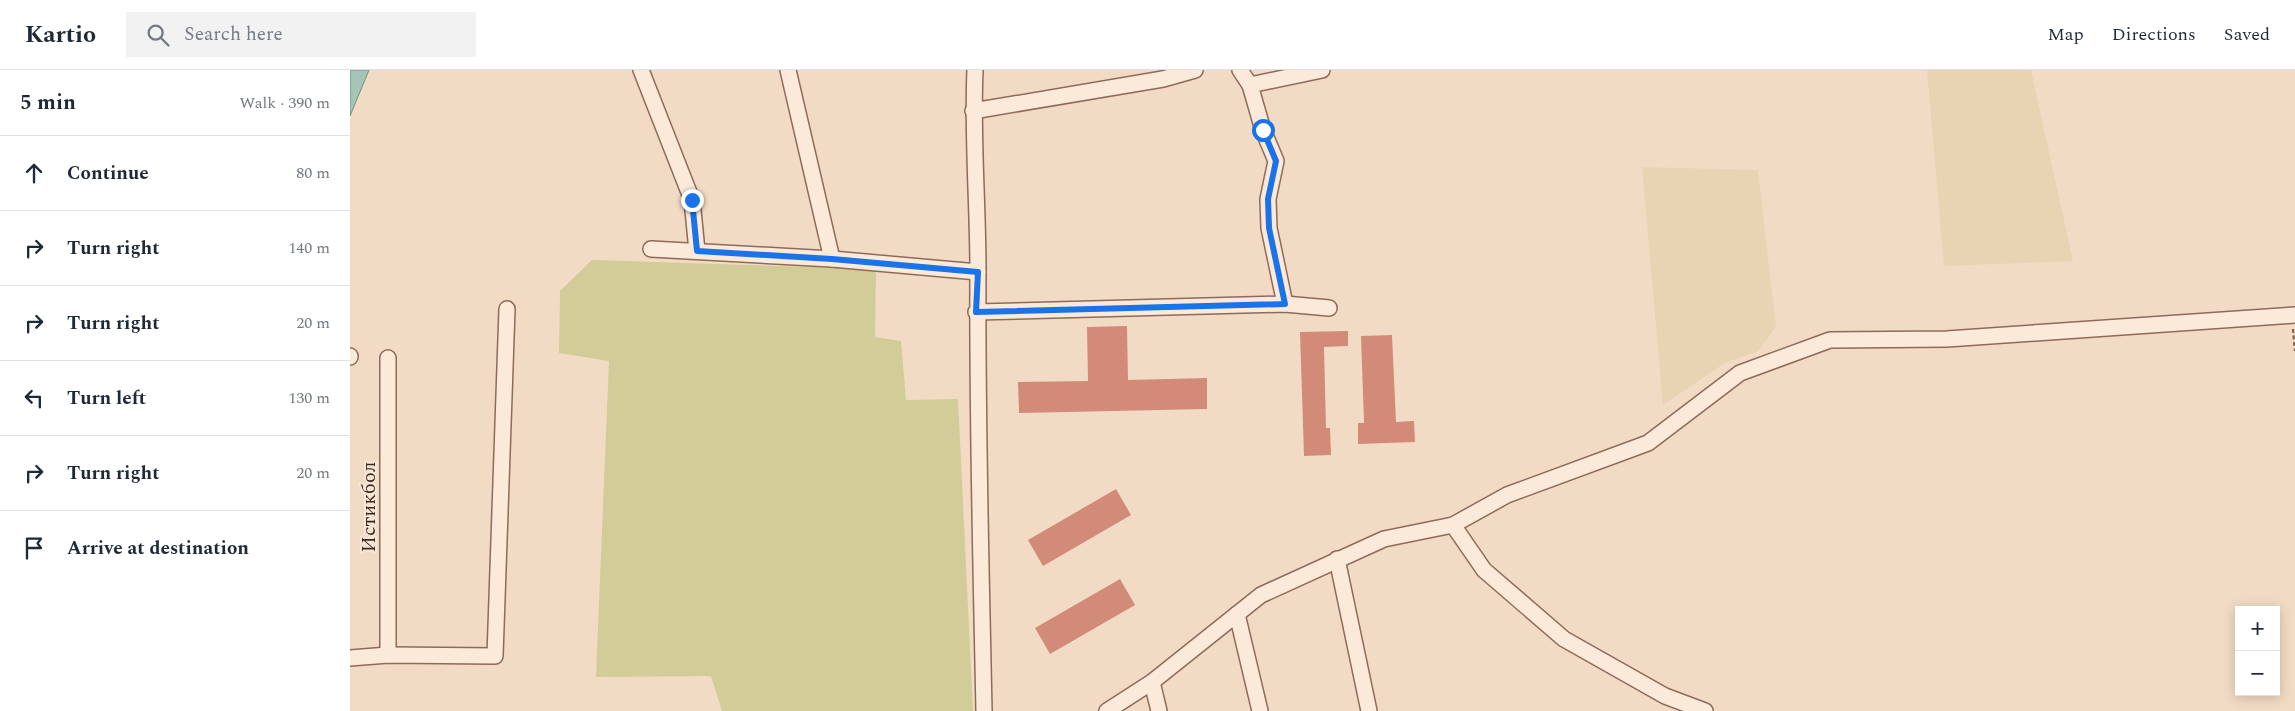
<!DOCTYPE html>
<html lang="en">
<head>
<meta charset="utf-8">
<style>
	body { margin:0; font-family:Spectral,serif; background:#f2f2f3; color:#1f2937 }
	.controls { position:absolute; right:15px; bottom:15px; display:grid; overflow:hidden; border-radius:0px; box-shadow:0 2px 12px #0003 }
	.controls button { width:45px; height:45px; display:grid; place-items:center; padding:0; border:0; border-bottom:1px solid #e0e1e3; background:#fff; color:#1f2937; font:25px sans-serif }
	.stop { position:absolute; width:15px; height:15px; margin:-11px; border:4px solid #1a73e8; border-radius:50%; background:#fff }
	.stop.end { background:#1a73e8; border-color:#fff; box-shadow:0 1px 5px #0008 }
	.list { margin:0; padding:0; list-style:none }
	h2 { display:flex; justify-content:space-between; align-items:center; height:65px; margin:0; padding:0 20px; font-size:21px }
	h2 small { font-size:16px; font-weight:400; color:#747a83 }
	.list li { display:grid; grid-template-columns:32px 1fr auto; gap:15px; align-items:center; box-sizing:border-box; height:75px; padding:0 20px; border-top:1px solid #e0e1e3 }
	.list b { display:block; font-size:19px; white-space:nowrap }
	.list em { font-size:16px; font-style:normal; color:#747a83 }
	.icon { flex:none; width:28px; height:28px; fill:none; stroke:currentColor; stroke-width:2; stroke-linecap:round; stroke-linejoin:round }
	.map { position:relative; flex:none; width:1945px; height:641px; overflow:hidden }
	header { display:flex; align-items:center; gap:30px; box-sizing:border-box; height:70px; padding:0 25px; background:#fff; border-bottom:1px solid #e0e1e3 }
	header strong { font-size:24px }
	nav { display:flex; gap:28px; margin-inline-start:auto; font-size:18px }
	.search { width:350px; height:45px; background:#f2f2f3; display:flex; align-items:center; gap:12px; box-sizing:border-box; padding:0 18px; border-radius:0px; color:#747a83; font-size:19px }
	main { display:flex }
	aside { flex:1; background:#fff }
	.map>svg:first-child { display:block }
	.farmland { fill:#e8d4b2 }
	.green { fill:#d1cc98 }
	.water { fill:#a7c5b6; stroke:#6d9482 }
	.building { fill:#d38b79 }
	.lines { fill:none; stroke-linecap:round; stroke-linejoin:round }
	.street-casing { stroke:#8f6a59; stroke-width:18 }
	.path { stroke:#8f6a59; stroke-width:2.5; stroke-dasharray:4 2.5; stroke-linecap:butt }
	.street { stroke:#fbeada; stroke-width:15 }
	.route { stroke:#1a73e8; stroke-width:6 }
	.labels { text-anchor:middle; stroke-width:4; stroke-linejoin:round; paint-order:stroke }
	.street-label { font-size:20px; fill:#3e271e; stroke:#f8e7d6 }
</style>
</head>
<body>
<header>
<strong>Kartio</strong>
<div class="search"><svg class="icon" aria-label="search" viewBox="0 0 24 24"><circle cx="10" cy="10" r="6"/><path d="M15 15l6 6"/></svg>Search here</div>
<nav><a>Map</a><a>Directions</a><a>Saved</a></nav>
</header>
<main>
<aside>
<h2>5 min<small>Walk · 390 m</small></h2>
<ul class="list">
<li><svg class="icon" aria-label="ahead" viewBox="0 0 24 24"><path d="M12 20V5M6 11l6-6 6 6"/></svg><div><b>Continue</b></div><em>80 m</em></li>
<li><svg class="icon" aria-label="right" viewBox="0 0 24 24"><path d="M7 20v-9h11M14 6l5 5-5 5"/></svg><div><b>Turn right</b></div><em>140 m</em></li>
<li><svg class="icon" aria-label="right" viewBox="0 0 24 24"><path d="M7 20v-9h11M14 6l5 5-5 5"/></svg><div><b>Turn right</b></div><em>20 m</em></li>
<li><svg class="icon" aria-label="left" viewBox="0 0 24 24"><path d="M17 20v-9H6M10 6l-5 5 5 5"/></svg><div><b>Turn left</b></div><em>130 m</em></li>
<li><svg class="icon" aria-label="right" viewBox="0 0 24 24"><path d="M7 20v-9h11M14 6l5 5-5 5"/></svg><div><b>Turn right</b></div><em>20 m</em></li>
<li><svg class="icon" aria-label="arrive" viewBox="0 0 24 24"><path d="M6 21V4h12l-3 4 3 4H6"/></svg><div><b>Arrive at destination</b></div></li>
</ul>
</aside>
<div class="map">
<svg width="1945" height="641" viewBox="0 0 1945 641">
	<rect width="100%" height="100%" fill="#f2dbc5"/>
	<g class="farmland">
		<path d="M 1577,0 L 1681,0 L 1723,191 L 1594,196 Z"/>
		<path d="M 1292,97 L 1408,100 L 1426,257 L 1408,281 L 1375,293 L 1313,335 Z"/>
	</g>
	<path class="green" d="M 242,190 L 526,199 L 525,267 L 551,271 L 556,330 L 608,329 L 623,641 L 372,641 L 361,606 L 246,607 L 259,291 L 209,283 L 210,221 Z"/>
	<path class="water" d="M 0,0 L 19,0 L 0,46 Z"/>
	<g class="building">
		<path d="M 777,256 L 778,310 L 857,308 L 857,339 L 669,343 L 668,312 L 738,311 L 737,257 Z"/>
		<path d="M 998,261 L 998,276 L 974,277 L 976,358 L 980,358 L 981,385 L 954,386 L 950,262 Z"/>
		<path d="M 1042,265 L 1046,352 L 1064,351 L 1065,372 L 1008,374 L 1008,353 L 1014,353 L 1011,266 Z"/>
		<path d="M 766,419 L 781,445 L 693,496 L 678,470 Z"/>
		<path d="M 770,509 L 785,535 L 700,584 L 685,558 Z"/>
	</g>
	<g class="lines">
		<g class="street-casing">
			<g id="street">
				<path d="M 291,0 L 342,130 L 347,181"/>
				<path d="M 438,0 L 482,189"/>
				<path d="M 625,0 C 622,67 628,134 628,201 C 627,348 631,494 634,641"/>
				<path d="M 890,0 L 900,15 L 913,60 L 926,91 L 918,129 L 919,158 L 935,234"/>
				<path d="M 900,15 L 972,0"/>
				<path d="M 623,41 L 813,9 L 845,0"/>
				<path d="M 301,179 L 482,189 L 628,202"/>
				<path d="M 626,242 L 935,234 L 979,238"/>
				<path d="M 0,287 L 0,286"/>
				<path d="M 38,288 L 38,585"/>
				<path d="M 1103,455 L 1134,500 L 1214,569 L 1315,626 L 1355,641"/>
				<path d="M 987,489 L 1019,641"/>
				<path d="M 887,544 L 910,641"/>
				<path d="M 0,588 L 38,585 L 145,586 L 157,239"/>
				<path d="M 802,612 L 809,641"/>
				<path d="M 757,641 L 802,612 L 911,525 L 1034,469 L 1103,455 L 1157,425 L 1298,373 L 1390,303 L 1480,270 L 1597,269 L 1945,245"/>
			</g>
		</g>
		<path class="path" d="M 1943,259 L 1945,281"/>
		<use href="#street" class="street"/>
	</g>
	<g class="lines">
		<path class="route" d="M 342,130 L 347,181 L 482,189 L 628,202 L 626,242 L 935,234 L 919,158 L 918,129 L 926,91 L 913,60"/>
	</g>
	<g class="labels">
		<g class="street-label">
			<text transform="translate(18 437) rotate(-90)" y="7">Истикбол</text>
		</g>
	</g>
</svg>
<div class="controls">
<button>+</button>
<button>−</button>
</div>
<div class="stop" style="left:913px;top:60px"></div>
<div class="stop end" style="left:342px;top:130px"></div>
</div>
</main>
</body>
</html>
